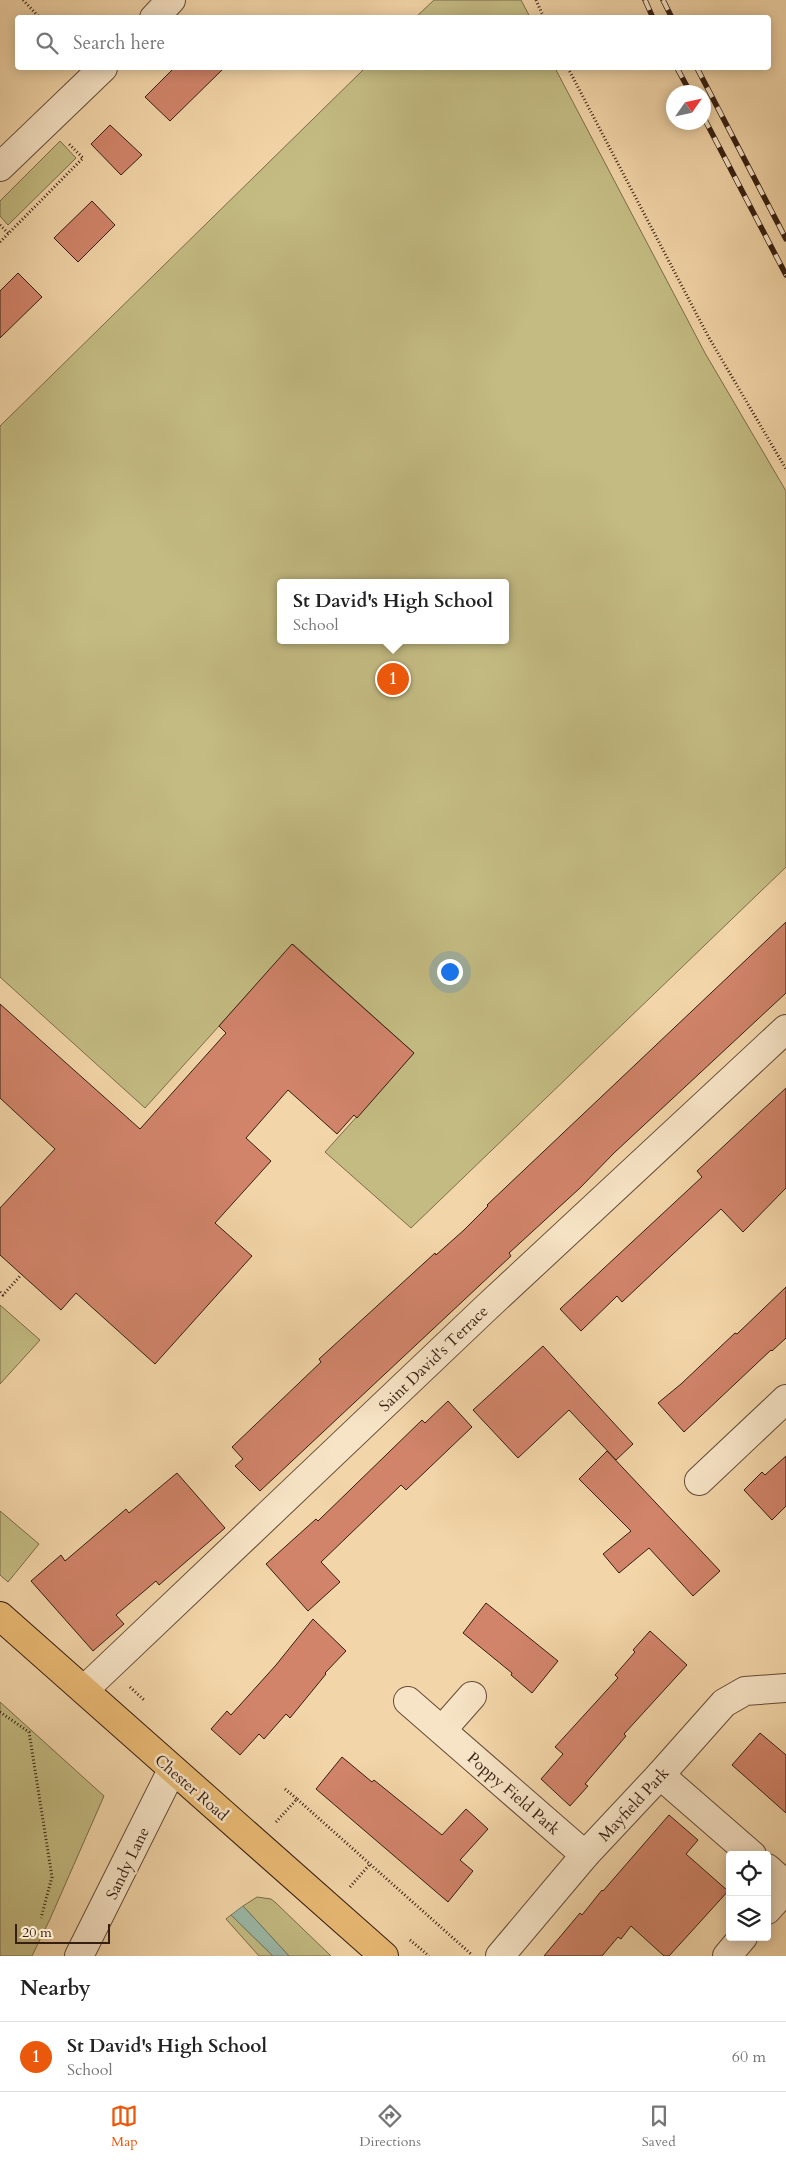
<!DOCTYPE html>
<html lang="en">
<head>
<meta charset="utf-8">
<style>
	body { margin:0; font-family:Cardo,serif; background:#f2f2f2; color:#222 }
	.controls { position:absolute; right:15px; bottom:15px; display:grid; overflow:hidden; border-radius:5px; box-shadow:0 2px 12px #0003 }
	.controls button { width:45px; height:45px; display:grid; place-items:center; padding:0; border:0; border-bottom:1px solid #e0e0e0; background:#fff; color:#222; font:25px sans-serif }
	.compass { position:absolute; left:666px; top:85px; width:45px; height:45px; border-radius:50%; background:#fff; box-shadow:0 2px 12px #0003; rotate:56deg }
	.scale { position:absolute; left:15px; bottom:12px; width:95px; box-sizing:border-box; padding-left:5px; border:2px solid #351e12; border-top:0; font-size:14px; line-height:18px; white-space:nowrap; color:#351e12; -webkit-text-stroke:4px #f7e4c6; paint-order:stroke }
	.you { position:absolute; left:449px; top:971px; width:18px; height:18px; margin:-12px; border:4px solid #fff; border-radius:50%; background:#1a73e8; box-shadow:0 0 0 8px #1a73e833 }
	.badge { display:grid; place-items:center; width:32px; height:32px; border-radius:50%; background:#ea580c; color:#fff; font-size:16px; font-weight:700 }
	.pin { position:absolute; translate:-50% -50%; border:2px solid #fff; box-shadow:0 1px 5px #0006 }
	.popup { position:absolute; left:277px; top:579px; width:232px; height:65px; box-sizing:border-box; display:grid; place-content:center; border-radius:5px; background:#fff; filter:drop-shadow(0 1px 4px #0005); font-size:16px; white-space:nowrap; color:#767676 }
	.popup b { font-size:19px; color:#222 }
	.popup::after { content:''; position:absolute; left:50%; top:100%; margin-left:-10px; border:10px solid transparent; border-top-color:#fff }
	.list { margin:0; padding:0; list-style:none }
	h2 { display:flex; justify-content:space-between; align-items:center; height:65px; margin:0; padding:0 20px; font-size:21px }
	h2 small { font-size:16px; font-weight:400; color:#767676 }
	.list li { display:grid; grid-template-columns:32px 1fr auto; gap:15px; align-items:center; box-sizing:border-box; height:70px; padding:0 20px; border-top:1px solid #e0e0e0 }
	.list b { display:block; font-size:19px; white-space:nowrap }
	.list p { margin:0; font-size:16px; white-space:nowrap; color:#767676 }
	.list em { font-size:16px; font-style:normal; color:#767676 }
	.icon { flex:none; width:28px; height:28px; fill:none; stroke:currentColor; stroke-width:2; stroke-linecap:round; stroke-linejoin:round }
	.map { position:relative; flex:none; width:786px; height:1956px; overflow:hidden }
	.search { position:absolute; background:#fff; box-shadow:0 2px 12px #0003; left:15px; right:15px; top:15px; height:55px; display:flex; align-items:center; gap:12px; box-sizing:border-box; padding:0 18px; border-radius:5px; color:#767676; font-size:19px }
	.sheet { height:135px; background:#fff }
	nav { display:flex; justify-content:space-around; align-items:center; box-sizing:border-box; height:70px; border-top:1px solid #e0e0e0; background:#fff; font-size:14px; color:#767676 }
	nav a { display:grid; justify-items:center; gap:2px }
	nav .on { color:#ea580c }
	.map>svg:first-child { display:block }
	.green { fill:#c3bb82; stroke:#7c6c4a; fill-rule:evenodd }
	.water { fill:#9bb9a7; stroke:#727b6b }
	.building { fill:#d1846a; stroke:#351e12 }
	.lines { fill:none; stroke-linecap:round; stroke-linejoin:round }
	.minor-casing { stroke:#644c38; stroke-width:30 }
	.major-casing { stroke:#351e12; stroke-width:30 }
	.path { stroke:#351e12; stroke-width:3; stroke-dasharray:1 2.5; stroke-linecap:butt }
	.minor { stroke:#f7e4c6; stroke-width:28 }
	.major { stroke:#e9ba74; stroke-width:28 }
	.rail-casing { stroke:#351e12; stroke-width:5.5 }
	.rail { stroke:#f7e4c6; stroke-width:4; stroke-dasharray:11; stroke-linecap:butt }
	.labels { text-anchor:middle; stroke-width:5; stroke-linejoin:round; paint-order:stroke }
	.street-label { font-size:16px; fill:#351e12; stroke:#f7e4c6 }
</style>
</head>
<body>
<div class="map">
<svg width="786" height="1956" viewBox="0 0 786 1956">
	<rect width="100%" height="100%" fill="#f2d5a8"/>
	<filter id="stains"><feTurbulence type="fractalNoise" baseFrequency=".004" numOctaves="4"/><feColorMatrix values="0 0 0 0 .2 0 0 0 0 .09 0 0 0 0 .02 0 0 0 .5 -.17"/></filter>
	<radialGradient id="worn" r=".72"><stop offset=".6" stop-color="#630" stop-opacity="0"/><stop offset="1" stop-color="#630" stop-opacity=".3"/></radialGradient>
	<g class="green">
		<path d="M 434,0 L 521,0 L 530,17 L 416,17 Z"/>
		<path d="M 365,68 L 555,68 L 705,353 L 786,491 L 786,867 L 411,1228 L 325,1152 L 414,1053 L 293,944 L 145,1108 L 0,977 L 0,426 ZM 280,583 L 506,583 L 506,640 L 280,640 Z"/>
		<path d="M 60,141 L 76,158 L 8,225 L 0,216 L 0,201 Z"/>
		<path d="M 0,1305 L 40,1340 L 0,1384 Z"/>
		<path d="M 0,1511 L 39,1544 L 8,1582 L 0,1575 Z"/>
		<path d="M 0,1702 L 104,1796 L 50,1919 L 32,1956 L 0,1956 Z"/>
		<path d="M 257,1897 L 271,1899 L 276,1903 L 331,1956 L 289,1956 L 243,1906 Z"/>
		<path d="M 231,1915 L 273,1956 L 259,1956 L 226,1919 Z"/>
	</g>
	<path class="water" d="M 243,1906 L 289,1956 L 273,1956 L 231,1915 Z"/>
	<g class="building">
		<path d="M 174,68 L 224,68 L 170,121 L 145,97 Z"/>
		<path d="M 110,125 L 142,155 L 121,175 L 91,144 Z"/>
		<path d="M 92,201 L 115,225 L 78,262 L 54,238 Z"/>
		<path d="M 18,273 L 42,297 L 0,338 L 0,291 Z"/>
		<path d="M 786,922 L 786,993 L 614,1153 L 580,1188 L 509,1253 L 511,1256 L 260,1491 L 235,1466 L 243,1459 L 232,1447 L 321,1362 L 319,1359 L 435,1253 L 436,1255 L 464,1230 L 488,1206 L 487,1205 Z"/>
		<path d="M 292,944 L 414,1053 L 357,1118 L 354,1115 L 337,1134 L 288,1090 L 246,1138 L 271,1161 L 215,1223 L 252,1256 L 155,1364 L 76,1293 L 61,1310 L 0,1255 L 0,1208 L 55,1149 L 0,1098 L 0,1004 L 140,1129 L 226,1033 L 219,1026 Z"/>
		<path d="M 786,1088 L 786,1188 L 743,1232 L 721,1209 L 622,1302 L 617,1296 L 581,1331 L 560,1309 L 702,1177 L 697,1171 Z"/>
		<path d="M 786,1287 L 786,1338 L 772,1351 L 771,1350 L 684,1432 L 658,1403 L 681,1384 L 735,1333 L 737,1334 Z"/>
		<path d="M 543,1346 L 633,1444 L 616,1460 L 569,1410 L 518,1458 L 473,1410 Z"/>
		<path d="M 448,1401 L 472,1427 L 406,1490 L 401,1485 L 321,1562 L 340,1582 L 308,1611 L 266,1564 L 316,1519 L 318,1521 L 422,1420 L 425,1423 Z"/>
		<path d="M 607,1451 L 720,1571 L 693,1596 L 649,1548 L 619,1573 L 603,1554 L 631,1531 L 579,1479 Z"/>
		<path d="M 786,1456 L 786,1506 L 772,1520 L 744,1490 L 762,1472 L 765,1475 Z"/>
		<path d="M 177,1473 L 225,1528 L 159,1585 L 156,1581 L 116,1615 L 124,1624 L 93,1651 L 31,1581 L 61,1555 L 65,1561 L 126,1509 L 129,1513 Z"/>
		<path d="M 486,1603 L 558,1661 L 532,1693 L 511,1675 L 512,1673 L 463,1633 Z"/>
		<path d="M 313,1619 L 346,1651 L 325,1673 L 326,1674 L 290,1718 L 286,1714 L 264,1739 L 259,1734 L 240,1755 L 211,1729 L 227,1711 L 231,1715 L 276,1665 Z"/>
		<path d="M 650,1631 L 687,1665 L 624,1734 L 626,1736 L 585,1784 L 588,1786 L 570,1806 L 541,1779 L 563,1754 L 555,1747 L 618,1678 L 615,1675 L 635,1652 L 633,1650 Z"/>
		<path d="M 760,1733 L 786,1755 L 786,1813 L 732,1765 Z"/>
		<path d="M 342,1757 L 372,1782 L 374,1780 L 442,1835 L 466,1809 L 488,1829 L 460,1860 L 473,1871 L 448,1902 L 316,1789 Z"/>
		<path d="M 669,1815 L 698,1840 L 686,1854 L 728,1891 L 710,1911 L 669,1956 L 664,1956 L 631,1926 L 621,1939 L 618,1937 L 602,1956 L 544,1956 L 580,1913 L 582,1915 L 602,1890 L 603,1891 Z"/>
	</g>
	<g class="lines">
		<g class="minor-casing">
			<g id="minor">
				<path d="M 154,18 L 171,0"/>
				<path d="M 0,167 L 103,68"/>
				<path d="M 699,1481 L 786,1399"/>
				<path d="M 84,1690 L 487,1307 L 786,1029"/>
				<path d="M 408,1701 L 585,1855"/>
				<path d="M 442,1730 L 472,1696"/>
				<path d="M 660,1775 L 752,1855"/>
				<path d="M 767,1868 L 786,1885"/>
				<path d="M 767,1910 L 786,1889"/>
				<path d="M 79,1956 L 172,1770"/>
				<path d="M 500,1956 L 585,1855 L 660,1775 L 724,1703 L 745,1691 L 786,1688"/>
				<path d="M 727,1956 L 743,1937"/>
			</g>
		</g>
		<g class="major-casing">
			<path id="major" d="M 0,1616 L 384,1956"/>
		</g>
		<g class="path">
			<path d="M 23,0 L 40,18"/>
			<path d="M 536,0 L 544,18"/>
			<path d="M 568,68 L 708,336 L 786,469"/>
			<path d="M 0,225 L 8,233"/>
			<path d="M 0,242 L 83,158 L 68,143"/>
			<path d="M 0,1292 L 3,1295 L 21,1275"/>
			<path d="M 130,1687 L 144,1700"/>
			<path d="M 0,1712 L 29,1732 L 52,1877 L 41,1918"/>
			<path d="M 285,1789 L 297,1799"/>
			<path d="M 276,1822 L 297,1799 L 471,1954"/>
			<path d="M 350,1887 L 370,1864"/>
			<path d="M 410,1940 L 429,1956"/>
		</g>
		<use href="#minor" class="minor"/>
		<use href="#major" class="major"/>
		<g class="rail-casing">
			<g id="rail">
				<path d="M 645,0 L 653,18"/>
				<path d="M 663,0 L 672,18"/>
				<path d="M 677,68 L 690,92"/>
				<path d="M 697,68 L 786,239"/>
				<path d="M 704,118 L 786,275"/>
			</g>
		</g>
		<use href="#rail" class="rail"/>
	</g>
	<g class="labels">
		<g class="street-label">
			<text transform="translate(433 1358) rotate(-44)" y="6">Saint David's Terrace</text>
			<text transform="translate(192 1787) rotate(41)" y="6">Chester Road</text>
			<text transform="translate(514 1793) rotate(41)" y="6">Poppy Field Park</text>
			<text transform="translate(633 1804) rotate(-47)" y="6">Mayfield Park</text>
			<text transform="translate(127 1863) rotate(-64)" y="6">Sandy Lane</text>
		</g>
	</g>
	<rect width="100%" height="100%" filter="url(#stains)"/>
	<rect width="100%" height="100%" fill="url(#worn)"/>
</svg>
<div class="controls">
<button><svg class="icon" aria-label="locate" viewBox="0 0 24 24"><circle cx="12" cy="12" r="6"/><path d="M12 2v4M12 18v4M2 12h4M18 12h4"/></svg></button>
<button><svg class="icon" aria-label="layers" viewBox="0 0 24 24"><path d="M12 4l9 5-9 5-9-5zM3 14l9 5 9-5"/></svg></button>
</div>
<svg class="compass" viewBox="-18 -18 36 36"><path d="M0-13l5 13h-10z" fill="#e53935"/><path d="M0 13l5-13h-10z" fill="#767676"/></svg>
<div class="scale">20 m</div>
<div class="you"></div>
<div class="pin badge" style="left:393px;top:679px">1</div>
<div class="popup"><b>St David's High School</b>School</div>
<div class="search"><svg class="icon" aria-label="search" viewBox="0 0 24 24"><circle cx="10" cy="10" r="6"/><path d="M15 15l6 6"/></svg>Search here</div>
</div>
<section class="sheet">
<h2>Nearby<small></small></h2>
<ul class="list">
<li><span class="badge">1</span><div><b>St David's High School</b><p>School</p></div><em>60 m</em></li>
</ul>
</section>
<nav>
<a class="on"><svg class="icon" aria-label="map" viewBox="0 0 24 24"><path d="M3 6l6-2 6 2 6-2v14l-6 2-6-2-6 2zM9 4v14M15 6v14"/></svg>Map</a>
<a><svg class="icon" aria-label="directions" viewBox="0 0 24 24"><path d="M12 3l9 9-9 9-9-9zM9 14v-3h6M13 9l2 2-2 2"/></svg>Directions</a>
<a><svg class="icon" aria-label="saved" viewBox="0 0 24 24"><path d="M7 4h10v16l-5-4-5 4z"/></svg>Saved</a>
</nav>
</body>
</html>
